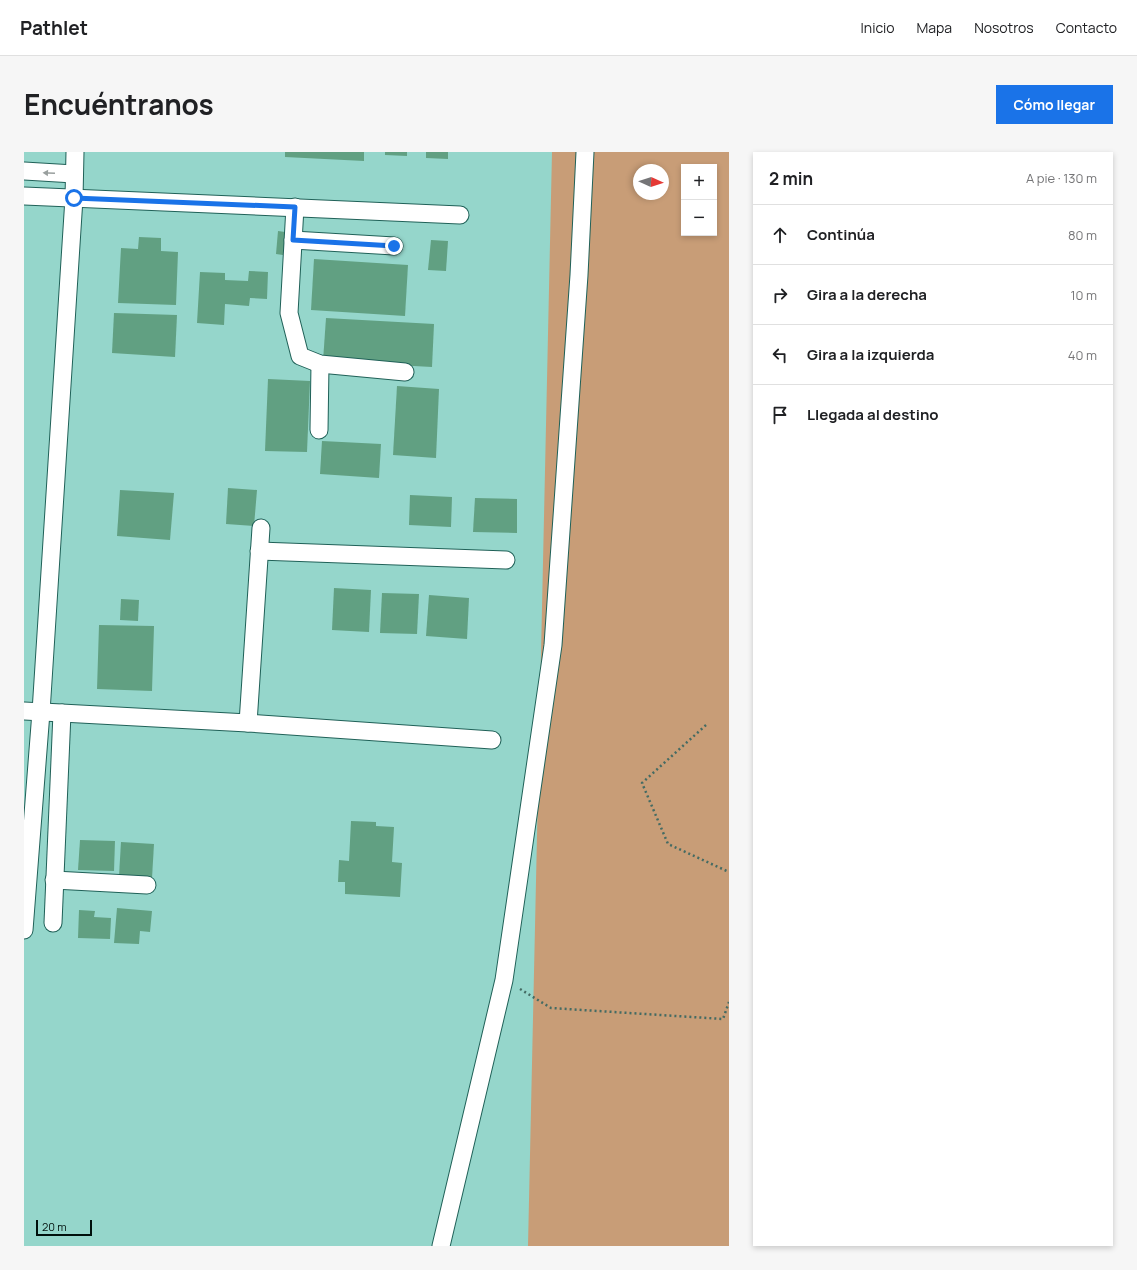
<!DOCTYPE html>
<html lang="es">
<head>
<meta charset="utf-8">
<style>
	body { margin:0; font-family:Manrope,sans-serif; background:#f6f6f6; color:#202124 }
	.controls { position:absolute; right:12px; top:12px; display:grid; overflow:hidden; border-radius:0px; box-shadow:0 2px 6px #0003 }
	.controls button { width:36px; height:36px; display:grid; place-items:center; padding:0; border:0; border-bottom:1px solid #e0e0e0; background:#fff; color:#202124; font:20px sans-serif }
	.compass { position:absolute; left:609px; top:12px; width:36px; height:36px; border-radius:50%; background:#fff; box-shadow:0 2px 6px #0003; rotate:93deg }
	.scale { position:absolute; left:12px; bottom:10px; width:56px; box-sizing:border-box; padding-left:4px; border:2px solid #00100c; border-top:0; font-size:11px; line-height:14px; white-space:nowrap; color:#00100c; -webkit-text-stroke:3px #95d6cb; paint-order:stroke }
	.stop { position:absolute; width:12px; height:12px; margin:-9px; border:3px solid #1a73e8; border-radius:50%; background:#fff }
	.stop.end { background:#1a73e8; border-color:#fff; box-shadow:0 1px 4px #0008 }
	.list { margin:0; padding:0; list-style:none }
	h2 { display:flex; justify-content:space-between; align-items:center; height:52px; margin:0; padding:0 16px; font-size:17px }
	h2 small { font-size:13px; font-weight:400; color:#757577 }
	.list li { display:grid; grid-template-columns:26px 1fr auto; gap:12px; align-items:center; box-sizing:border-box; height:60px; padding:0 16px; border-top:1px solid #e0e0e0 }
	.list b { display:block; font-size:15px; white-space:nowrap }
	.list em { font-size:13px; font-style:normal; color:#757577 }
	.icon { flex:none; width:22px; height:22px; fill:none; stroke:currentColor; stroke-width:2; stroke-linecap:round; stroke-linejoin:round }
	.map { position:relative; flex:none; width:705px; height:1094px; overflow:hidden; border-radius:0px }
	header { display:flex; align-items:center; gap:24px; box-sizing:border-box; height:56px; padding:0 20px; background:#fff; border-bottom:1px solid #e0e0e0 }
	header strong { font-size:19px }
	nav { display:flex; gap:22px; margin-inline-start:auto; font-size:14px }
	.intro { display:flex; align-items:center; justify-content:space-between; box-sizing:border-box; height:96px; padding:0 24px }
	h1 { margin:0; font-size:28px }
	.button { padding:10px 18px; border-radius:0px; background:#1a73e8; color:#fff; font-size:14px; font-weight:700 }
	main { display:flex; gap:24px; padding:0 24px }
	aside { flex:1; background:#fff; border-radius:0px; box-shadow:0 2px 6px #0003 }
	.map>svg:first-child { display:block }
	.green { fill:#c89d77; fill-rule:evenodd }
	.building { fill:#61a082 }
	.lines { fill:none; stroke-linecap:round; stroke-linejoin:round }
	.minor-casing { stroke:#206158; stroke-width:19 }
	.path { stroke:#446b63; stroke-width:2.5; stroke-dasharray:2 3; stroke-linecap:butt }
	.minor { stroke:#fff; stroke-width:17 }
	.oneway { fill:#999f9e }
	.route { stroke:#1a73e8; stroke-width:5 }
</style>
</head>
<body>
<header>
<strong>Pathlet</strong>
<nav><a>Inicio</a><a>Mapa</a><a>Nosotros</a><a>Contacto</a></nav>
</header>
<div class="intro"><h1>Encuéntranos</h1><a class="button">Cómo llegar</a></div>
<main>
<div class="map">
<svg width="705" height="1094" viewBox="0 0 705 1094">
	<rect width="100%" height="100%" fill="#95d6cb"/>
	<path class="green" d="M 528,0 L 705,0 L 705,1094 L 504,1094 ZM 660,15 L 690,15 L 690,81 L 660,81 ZM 615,18 L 639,18 L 639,42 L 615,42 Z"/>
	<g class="building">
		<path d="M 261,0 L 340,0 L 340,9 L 261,5 Z"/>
		<path d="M 361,0 L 383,0 L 383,4 L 361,3 Z"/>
		<path d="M 402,0 L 424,0 L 424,7 L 402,6 Z"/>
		<path d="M 254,79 L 268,81 L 266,104 L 252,102 Z"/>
		<path d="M 115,85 L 137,86 L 137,99 L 154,100 L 152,153 L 94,151 L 97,96 L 114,97 Z"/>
		<path d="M 407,88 L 424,89 L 422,119 L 404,118 Z"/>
		<path d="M 290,107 L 384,113 L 381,164 L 287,158 Z"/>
		<path d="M 225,119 L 244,120 L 243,147 L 226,146 L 225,154 L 201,152 L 200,173 L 173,171 L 176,120 L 201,121 L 201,128 L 224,129 Z"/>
		<path d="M 90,161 L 153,163 L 151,205 L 88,201 Z"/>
		<path d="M 302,166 L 410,172 L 408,215 L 299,209 Z"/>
		<path d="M 244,227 L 286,229 L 283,300 L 241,299 Z"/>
		<path d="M 373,234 L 415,237 L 412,306 L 369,303 Z"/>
		<path d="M 298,289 L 357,292 L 355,326 L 296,322 Z"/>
		<path d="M 204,336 L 233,338 L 230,374 L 202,372 Z"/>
		<path d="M 96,338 L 150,341 L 146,388 L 93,384 Z"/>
		<path d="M 386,343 L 428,345 L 427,375 L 385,373 Z"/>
		<path d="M 451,346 L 493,347 L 493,381 L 449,380 Z"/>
		<path d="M 310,436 L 347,438 L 345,480 L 308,478 Z"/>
		<path d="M 358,441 L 395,442 L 393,482 L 356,481 Z"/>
		<path d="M 405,443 L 445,446 L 443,487 L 402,484 Z"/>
		<path d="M 97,447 L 115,448 L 114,469 L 96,468 Z"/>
		<path d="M 75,473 L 130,474 L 128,539 L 73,537 Z"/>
		<path d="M 327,669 L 352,670 L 352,674 L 370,675 L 368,710 L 378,711 L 376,745 L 321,742 L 321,730 L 314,730 L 315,708 L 325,709 Z"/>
		<path d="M 56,688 L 91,689 L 90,719 L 54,718 Z"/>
		<path d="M 97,690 L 130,692 L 128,726 L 95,724 Z"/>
		<path d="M 93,756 L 128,759 L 126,780 L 116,779 L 115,792 L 90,791 Z"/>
		<path d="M 55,758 L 71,759 L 70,765 L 87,766 L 86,787 L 54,786 Z"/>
	</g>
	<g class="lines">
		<g class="minor-casing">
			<g id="minor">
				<path d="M 0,19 L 50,22"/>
				<path d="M 0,44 L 436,63"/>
				<path d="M 271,55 L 265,161 L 276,204 L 296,212 L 381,220"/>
				<path d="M 269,88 L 370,94"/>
				<path d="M 295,278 L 296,212"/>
				<path d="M 235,399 L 482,408"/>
				<path d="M 0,559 L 224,571 L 468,588"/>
				<path d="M 224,571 L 237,376"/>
				<path d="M 30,728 L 123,733"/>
				<path d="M 29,771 L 38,561"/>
				<path d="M 0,778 L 17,560 L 50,46 L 51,0"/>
				<path d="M 417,1094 L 480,828 L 529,493 L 555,123 L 561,0"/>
			</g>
		</g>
		<g class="path">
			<path d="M 682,573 L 618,631 L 644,692 L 705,720"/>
			<path d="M 496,837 L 527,856 L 699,867 L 705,850"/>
		</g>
		<use href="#minor" class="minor"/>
	</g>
	<defs><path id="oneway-solid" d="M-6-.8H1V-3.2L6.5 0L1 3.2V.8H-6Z"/></defs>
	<use class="oneway" href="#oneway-solid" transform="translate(25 21) rotate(-177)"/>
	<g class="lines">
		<path class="route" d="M 50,46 L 271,55 L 269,88 L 370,94"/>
	</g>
</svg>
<div class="controls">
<button>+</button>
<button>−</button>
</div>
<svg class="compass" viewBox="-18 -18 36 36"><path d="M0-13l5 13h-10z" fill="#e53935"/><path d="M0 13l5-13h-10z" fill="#757577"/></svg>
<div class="scale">20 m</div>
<div class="stop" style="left:50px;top:46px"></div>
<div class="stop end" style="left:370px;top:94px"></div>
</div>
<aside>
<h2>2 min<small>A pie · 130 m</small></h2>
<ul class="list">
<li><svg class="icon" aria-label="ahead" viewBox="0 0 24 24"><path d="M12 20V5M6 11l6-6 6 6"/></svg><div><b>Continúa</b></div><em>80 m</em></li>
<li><svg class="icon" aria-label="right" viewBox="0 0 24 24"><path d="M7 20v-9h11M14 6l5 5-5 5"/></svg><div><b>Gira a la derecha</b></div><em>10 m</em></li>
<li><svg class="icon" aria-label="left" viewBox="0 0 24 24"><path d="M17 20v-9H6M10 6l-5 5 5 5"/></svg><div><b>Gira a la izquierda</b></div><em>40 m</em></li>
<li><svg class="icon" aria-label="arrive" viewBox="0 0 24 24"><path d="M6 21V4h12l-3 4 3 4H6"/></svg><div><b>Llegada al destino</b></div></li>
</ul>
</aside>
</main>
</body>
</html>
